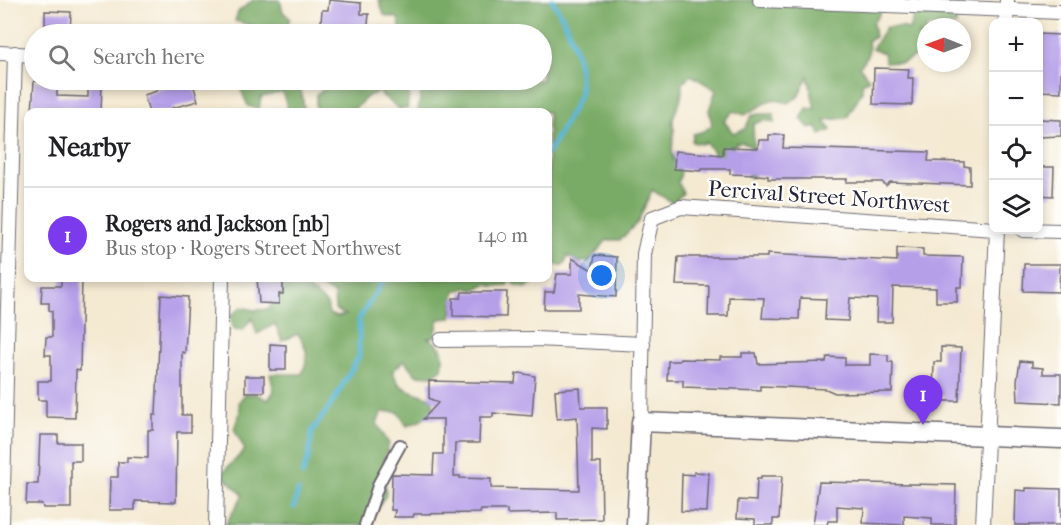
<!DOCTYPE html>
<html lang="en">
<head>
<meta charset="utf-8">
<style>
	body { margin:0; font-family:"IM FELL French Canon",serif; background:#f6f6f6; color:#202124 }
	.controls { position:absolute; right:18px; top:18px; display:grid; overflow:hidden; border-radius:12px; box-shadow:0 3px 9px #0003 }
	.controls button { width:54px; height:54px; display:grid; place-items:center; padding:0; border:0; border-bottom:2px solid #e0e0e0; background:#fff; color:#202124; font:30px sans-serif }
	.compass { position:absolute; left:917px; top:18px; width:54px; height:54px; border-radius:50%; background:#fff; box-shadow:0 3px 9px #0003; rotate:271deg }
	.you { position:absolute; left:602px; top:276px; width:21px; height:21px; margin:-15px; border:4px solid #fff; border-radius:50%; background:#1a73e8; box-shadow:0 0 0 9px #1a73e833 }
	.badge { display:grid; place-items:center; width:39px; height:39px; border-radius:50%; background:#7c3aed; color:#fff; font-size:20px; font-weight:700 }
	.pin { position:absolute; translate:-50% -50px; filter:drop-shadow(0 2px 3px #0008) }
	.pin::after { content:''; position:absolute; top:32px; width:21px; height:18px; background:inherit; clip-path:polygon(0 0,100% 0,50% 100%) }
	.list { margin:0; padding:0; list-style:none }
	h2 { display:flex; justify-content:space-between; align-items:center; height:78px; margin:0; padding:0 24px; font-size:26px }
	h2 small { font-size:20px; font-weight:400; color:#757577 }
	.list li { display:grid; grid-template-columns:39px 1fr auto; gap:18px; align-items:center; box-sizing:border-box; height:96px; padding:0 24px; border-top:2px solid #e0e0e0 }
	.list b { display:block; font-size:22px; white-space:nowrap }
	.list p { margin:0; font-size:20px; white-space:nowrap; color:#757577 }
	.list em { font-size:20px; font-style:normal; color:#757577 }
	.icon { flex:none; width:33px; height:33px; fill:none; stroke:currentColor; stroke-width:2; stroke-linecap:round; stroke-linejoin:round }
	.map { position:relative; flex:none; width:1061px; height:525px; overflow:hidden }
	.search { position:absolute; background:#fff; box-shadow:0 3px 9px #0003; left:24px; top:24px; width:528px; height:66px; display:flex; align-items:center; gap:15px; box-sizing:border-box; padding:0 21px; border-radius:33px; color:#757577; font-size:22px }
	.panel { position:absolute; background:#fff; box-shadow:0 3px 9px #0003; left:24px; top:108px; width:528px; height:174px; border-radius:12px }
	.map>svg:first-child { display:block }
	.forest { fill:#7aab66; stroke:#4e6650; stroke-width:1.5 }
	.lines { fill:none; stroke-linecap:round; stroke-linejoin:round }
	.stream { stroke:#55b4d3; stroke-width:5 }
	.building { fill:#b59fe9 }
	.pedestrian-casing { stroke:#6c6870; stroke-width:14 }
	.minor-casing { stroke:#6c6870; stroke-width:16 }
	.tertiary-casing { stroke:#6c6870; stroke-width:21 }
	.pedestrian { stroke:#fff; stroke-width:10 }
	.minor { stroke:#fff; stroke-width:14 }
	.tertiary { stroke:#fff; stroke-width:18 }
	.labels { text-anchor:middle; stroke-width:5; stroke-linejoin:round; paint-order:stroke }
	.street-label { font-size:22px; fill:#22223b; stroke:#fdfcf7 }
</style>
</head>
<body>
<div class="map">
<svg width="1061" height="525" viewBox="0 0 1061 525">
	<rect width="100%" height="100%" fill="#fdfcf7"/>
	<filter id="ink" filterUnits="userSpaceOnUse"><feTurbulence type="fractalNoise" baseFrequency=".0167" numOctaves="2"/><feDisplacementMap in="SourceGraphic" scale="12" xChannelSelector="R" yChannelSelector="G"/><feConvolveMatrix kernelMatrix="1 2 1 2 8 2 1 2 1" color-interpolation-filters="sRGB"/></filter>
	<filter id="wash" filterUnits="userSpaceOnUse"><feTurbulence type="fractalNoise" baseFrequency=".008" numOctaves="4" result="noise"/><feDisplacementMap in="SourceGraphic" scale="24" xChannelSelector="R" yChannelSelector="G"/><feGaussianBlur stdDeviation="1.35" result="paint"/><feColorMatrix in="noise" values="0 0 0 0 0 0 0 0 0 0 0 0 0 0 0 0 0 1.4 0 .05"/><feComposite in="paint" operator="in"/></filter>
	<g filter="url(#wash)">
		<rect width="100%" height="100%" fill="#f4e9d1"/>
		<g class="forest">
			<path d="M 253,0 L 280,0 L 283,12 L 290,18 L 286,30 L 290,34 L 262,34 L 258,27 L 235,21 L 238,12 Z"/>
			<path d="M 379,0 L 883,0 L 879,15 L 873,23 L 875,37 L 868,41 C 870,52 868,59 859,66 L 869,79 L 862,83 L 862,91 L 847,118 L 824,120 L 831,130 L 820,135 L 817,128 L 809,128 L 801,119 L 807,108 L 815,109 L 808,76 L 798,97 L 788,103 L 773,99 L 745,115 L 733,111 L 724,121 L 733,133 L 745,129 L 751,116 L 758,114 L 774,114 L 774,123 L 765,120 L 753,124 L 755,170 L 753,177 L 748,177 L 750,146 L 743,142 L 736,143 L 727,155 L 717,157 L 705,142 L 701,144 L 692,142 L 693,134 L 704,131 L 712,125 L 709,110 L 716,90 L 691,75 L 682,83 C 683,105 676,104 673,120 C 672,124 675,129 674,134 C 671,151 671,159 681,173 L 678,182 L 683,193 L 673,203 L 652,190 L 638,222 L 620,240 L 607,240 L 588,262 L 578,262 L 568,256 L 564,265 L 548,265 L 548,112 L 418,112 L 421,91 L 415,81 L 410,90 L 407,109 L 399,109 L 378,92 L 368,96 L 351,112 L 316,112 L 316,94 L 325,89 L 319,80 L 542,80 L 542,34 L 394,34 L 401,31 L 398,18 L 384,15 Z"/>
			<path d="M 935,0 L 956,0 L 956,25 L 926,27 L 926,44 L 919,33 L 921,52 L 903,63 L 885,62 L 884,53 L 872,49 L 886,27 L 903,27 L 909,30 L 914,14 L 926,15 Z"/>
			<path d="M 240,80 L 299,80 L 305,112 L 289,112 L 282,92 L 261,97 L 259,109 L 248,106 L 239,85 Z"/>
			<path d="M 318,278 L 511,278 L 507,285 L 492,286 L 487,283 L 474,290 L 467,288 L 455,291 L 451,318 L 439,319 L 435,337 L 428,338 C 443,346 445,352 442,369 L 432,376 L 416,375 L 404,360 L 393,371 C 398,393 415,390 432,399 L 434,408 L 422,420 L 407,426 L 398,412 L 382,412 L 377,423 L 389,444 L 384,459 L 386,495 L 368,525 L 225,525 L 243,495 L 221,474 L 245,450 L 234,429 L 240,412 L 239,402 L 245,394 L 256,394 L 268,400 L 274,391 L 270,374 L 302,374 C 309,357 308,349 298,334 L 282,341 L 275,324 L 257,334 L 252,318 L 243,330 L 234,329 L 230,317 L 241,307 L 254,310 L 270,309 L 272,293 L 286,284 C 304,285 314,292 327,304 L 329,314 L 337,317 L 346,315 L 335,310 L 334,294 L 317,285 Z"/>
			<path d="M 513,278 L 539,278 L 526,288 L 513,284 Z"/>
		</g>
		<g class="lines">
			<g class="stream">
				<path d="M 548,153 C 553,144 580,99 580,91 C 583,62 568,23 552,0"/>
				<path d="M 302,475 L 308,460 L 312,431 L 333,402 L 359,356 L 359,319 L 385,278"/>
				<path d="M 294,507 L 298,491"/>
			</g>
		</g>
		<g id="blocks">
			<g class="building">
				<path d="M 329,0 L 361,3 L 361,14 L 369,14 L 367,34 L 320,34 L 322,10 L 328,10 Z"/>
				<path d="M 45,11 L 71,12 L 70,34 L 54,34 L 54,28 L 45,27 Z"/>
				<path d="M 1038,34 L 1061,35 L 1061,92 L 1038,91 Z"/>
				<path d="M 874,68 L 909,69 L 908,78 L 913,78 L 912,105 L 873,104 Z"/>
				<path d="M 192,80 L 198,101 L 172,108 L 173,112 L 149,112 L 144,95 L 157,91 L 156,89 Z"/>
				<path d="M 34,81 L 50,82 L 50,86 L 57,86 L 57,96 L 88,97 L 88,83 L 102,84 L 101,112 L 32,112 Z"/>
				<path d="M 1038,119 L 1061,120 L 1061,136 L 1038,137 Z"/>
				<path d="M 769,135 L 784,135 L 783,148 L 929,152 L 928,161 L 964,162 L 964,166 L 970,167 L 970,185 L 890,182 L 886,186 L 882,182 L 846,182 L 847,179 L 768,179 L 768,176 L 757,175 L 730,174 L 730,169 L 701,169 L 701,171 L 674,169 L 675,151 L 723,155 L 723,147 L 758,148 L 759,140 L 769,140 Z"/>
				<path d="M 1038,167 L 1054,167 L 1053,196 L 1038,195 Z"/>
				<path d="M 897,248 L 923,249 L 923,256 L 963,257 L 962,287 L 957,287 L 957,302 L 936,302 L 936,288 L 893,287 L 892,322 L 876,322 L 877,299 L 850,298 L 848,321 L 825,320 L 826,299 L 800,298 L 799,319 L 762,318 L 764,298 L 729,297 L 728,316 L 708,316 L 709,286 L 676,285 L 678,257 L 767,257 L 767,254 L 897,261 Z"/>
				<path d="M 595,255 L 617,257 L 616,297 L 579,294 L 579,309 L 544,309 L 545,292 L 554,292 L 557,274 L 572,274 L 572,258 L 592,270 Z"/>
				<path d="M 1024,264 L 1060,264 L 1059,292 L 1023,291 Z"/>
				<path d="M 61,278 L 82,278 L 80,371 L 76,370 L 75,418 L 46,417 L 46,400 L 38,400 L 38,381 L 51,381 L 51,355 L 45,355 L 46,337 L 52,337 L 52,311 L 49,310 L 49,303 L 41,303 L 42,286 L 61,286 Z"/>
				<path d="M 257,278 L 283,278 L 283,294 L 279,294 L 279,304 L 259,303 Z"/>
				<path d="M 462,292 L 507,292 L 506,317 L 453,316 L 453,298 L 461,298 Z"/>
				<path d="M 161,295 L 188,297 L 185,353 L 182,352 L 182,415 L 191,415 L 191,432 L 177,432 L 176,502 L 135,501 L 135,510 L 109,510 L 110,477 L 118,477 L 118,462 L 127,462 L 127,457 L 148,458 L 148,430 L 153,430 L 153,415 L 156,415 Z"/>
				<path d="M 270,344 L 286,345 L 286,370 L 270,370 Z"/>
				<path d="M 941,347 L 961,348 L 959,401 L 944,401 L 944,395 L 933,395 L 934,362 L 941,362 Z"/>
				<path d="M 742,353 L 756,353 L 758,364 L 826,362 L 827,357 L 845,358 L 845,365 L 870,365 L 870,354 L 888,355 L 888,362 L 893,362 L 892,392 L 835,393 L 826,389 L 786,387 L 760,386 L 760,390 L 683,387 L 683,380 L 667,380 L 668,361 L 679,361 L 680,359 L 720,360 L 720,357 L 742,357 Z"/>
				<path d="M 1020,361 L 1032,362 L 1032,367 L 1043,368 L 1043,374 L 1061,374 L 1061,403 L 1018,401 L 1017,381 Z"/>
				<path d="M 520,373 L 535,376 L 532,416 L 493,413 L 493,417 L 480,417 L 479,443 L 455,443 L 454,476 L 460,476 L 460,478 L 491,479 L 491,488 L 579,490 L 577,417 L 557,419 L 555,390 L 580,388 L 581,407 L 607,407 L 607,429 L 592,428 L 592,463 L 601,463 L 602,519 L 557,520 L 557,513 L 507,514 L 507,510 L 481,510 L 480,513 L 414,514 L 413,517 L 394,517 L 395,510 L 391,510 L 392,474 L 433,475 L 434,454 L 443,454 L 443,419 L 423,419 L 438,403 L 429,398 L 429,381 L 515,383 L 516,374 Z"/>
				<rect x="245" y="376" width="19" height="16"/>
				<path d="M 40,435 L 58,435 L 58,443 L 81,443 L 81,461 L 71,461 L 71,508 L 43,508 L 42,504 L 26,504 L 27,484 L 38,484 Z"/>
				<path d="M 694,472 L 709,473 L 707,512 L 681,511 L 682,474 L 694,475 Z"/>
				<path d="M 761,476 L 782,476 L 779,519 L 773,519 L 773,525 L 755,525 L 755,519 L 737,518 L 738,500 L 756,501 L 757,479 L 761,479 Z"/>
				<path d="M 819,482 L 956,485 L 955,525 L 932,525 L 932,518 L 904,516 L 904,525 L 863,523 L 864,508 L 837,506 L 837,521 L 828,521 L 827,525 L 813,525 Z"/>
				<path d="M 1026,488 L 1061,489 L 1061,525 L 1015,525 L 1016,490 L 1026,491 Z"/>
			</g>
		</g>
	</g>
	<g filter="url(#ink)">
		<use href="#blocks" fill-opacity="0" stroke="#6c6870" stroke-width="1.5"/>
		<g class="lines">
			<g class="pedestrian-casing">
				<path id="pedestrian" d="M 365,525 L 379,483 L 400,445"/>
			</g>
			<g class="minor-casing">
				<g id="minor">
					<path d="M 760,0 L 1061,12"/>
					<path d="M 1006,22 L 1007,0"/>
					<path d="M 0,53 L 34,55"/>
					<path d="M 1023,230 L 1061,231"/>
					<path d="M 441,340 L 536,339 L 643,344"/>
					<path d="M 641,422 L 644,254 L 652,218 L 681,207 L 994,229"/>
					<path d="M 2,525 L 15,53"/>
					<path d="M 216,525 L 222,278"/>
					<path d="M 983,525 L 997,230"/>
				</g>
			</g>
			<g class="tertiary-casing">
				<path id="tertiary" d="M 636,525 L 641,422 L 1061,439"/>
			</g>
			<use href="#pedestrian" class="pedestrian"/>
			<use href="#minor" class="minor"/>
			<use href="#tertiary" class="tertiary"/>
		</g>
	</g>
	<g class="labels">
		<g class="street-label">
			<text transform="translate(829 196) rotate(4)" y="8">Percival Street Northwest</text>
		</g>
	</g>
</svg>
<div class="controls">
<button>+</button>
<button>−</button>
<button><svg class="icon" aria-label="locate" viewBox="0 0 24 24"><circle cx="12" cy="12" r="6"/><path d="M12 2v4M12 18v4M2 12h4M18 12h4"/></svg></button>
<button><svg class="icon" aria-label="layers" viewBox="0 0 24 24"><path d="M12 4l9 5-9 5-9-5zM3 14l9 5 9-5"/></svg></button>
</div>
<svg class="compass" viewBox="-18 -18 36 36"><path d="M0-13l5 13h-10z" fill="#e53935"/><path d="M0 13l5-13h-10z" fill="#757577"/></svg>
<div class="you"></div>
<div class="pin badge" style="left:923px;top:425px">1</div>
<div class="search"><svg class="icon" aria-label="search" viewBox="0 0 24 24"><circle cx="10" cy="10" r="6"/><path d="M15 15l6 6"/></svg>Search here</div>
<section class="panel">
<h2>Nearby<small></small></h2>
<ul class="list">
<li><span class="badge">1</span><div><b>Rogers and Jackson [nb]</b><p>Bus stop · Rogers Street Northwest</p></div><em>140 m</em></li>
</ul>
</section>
</div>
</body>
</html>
